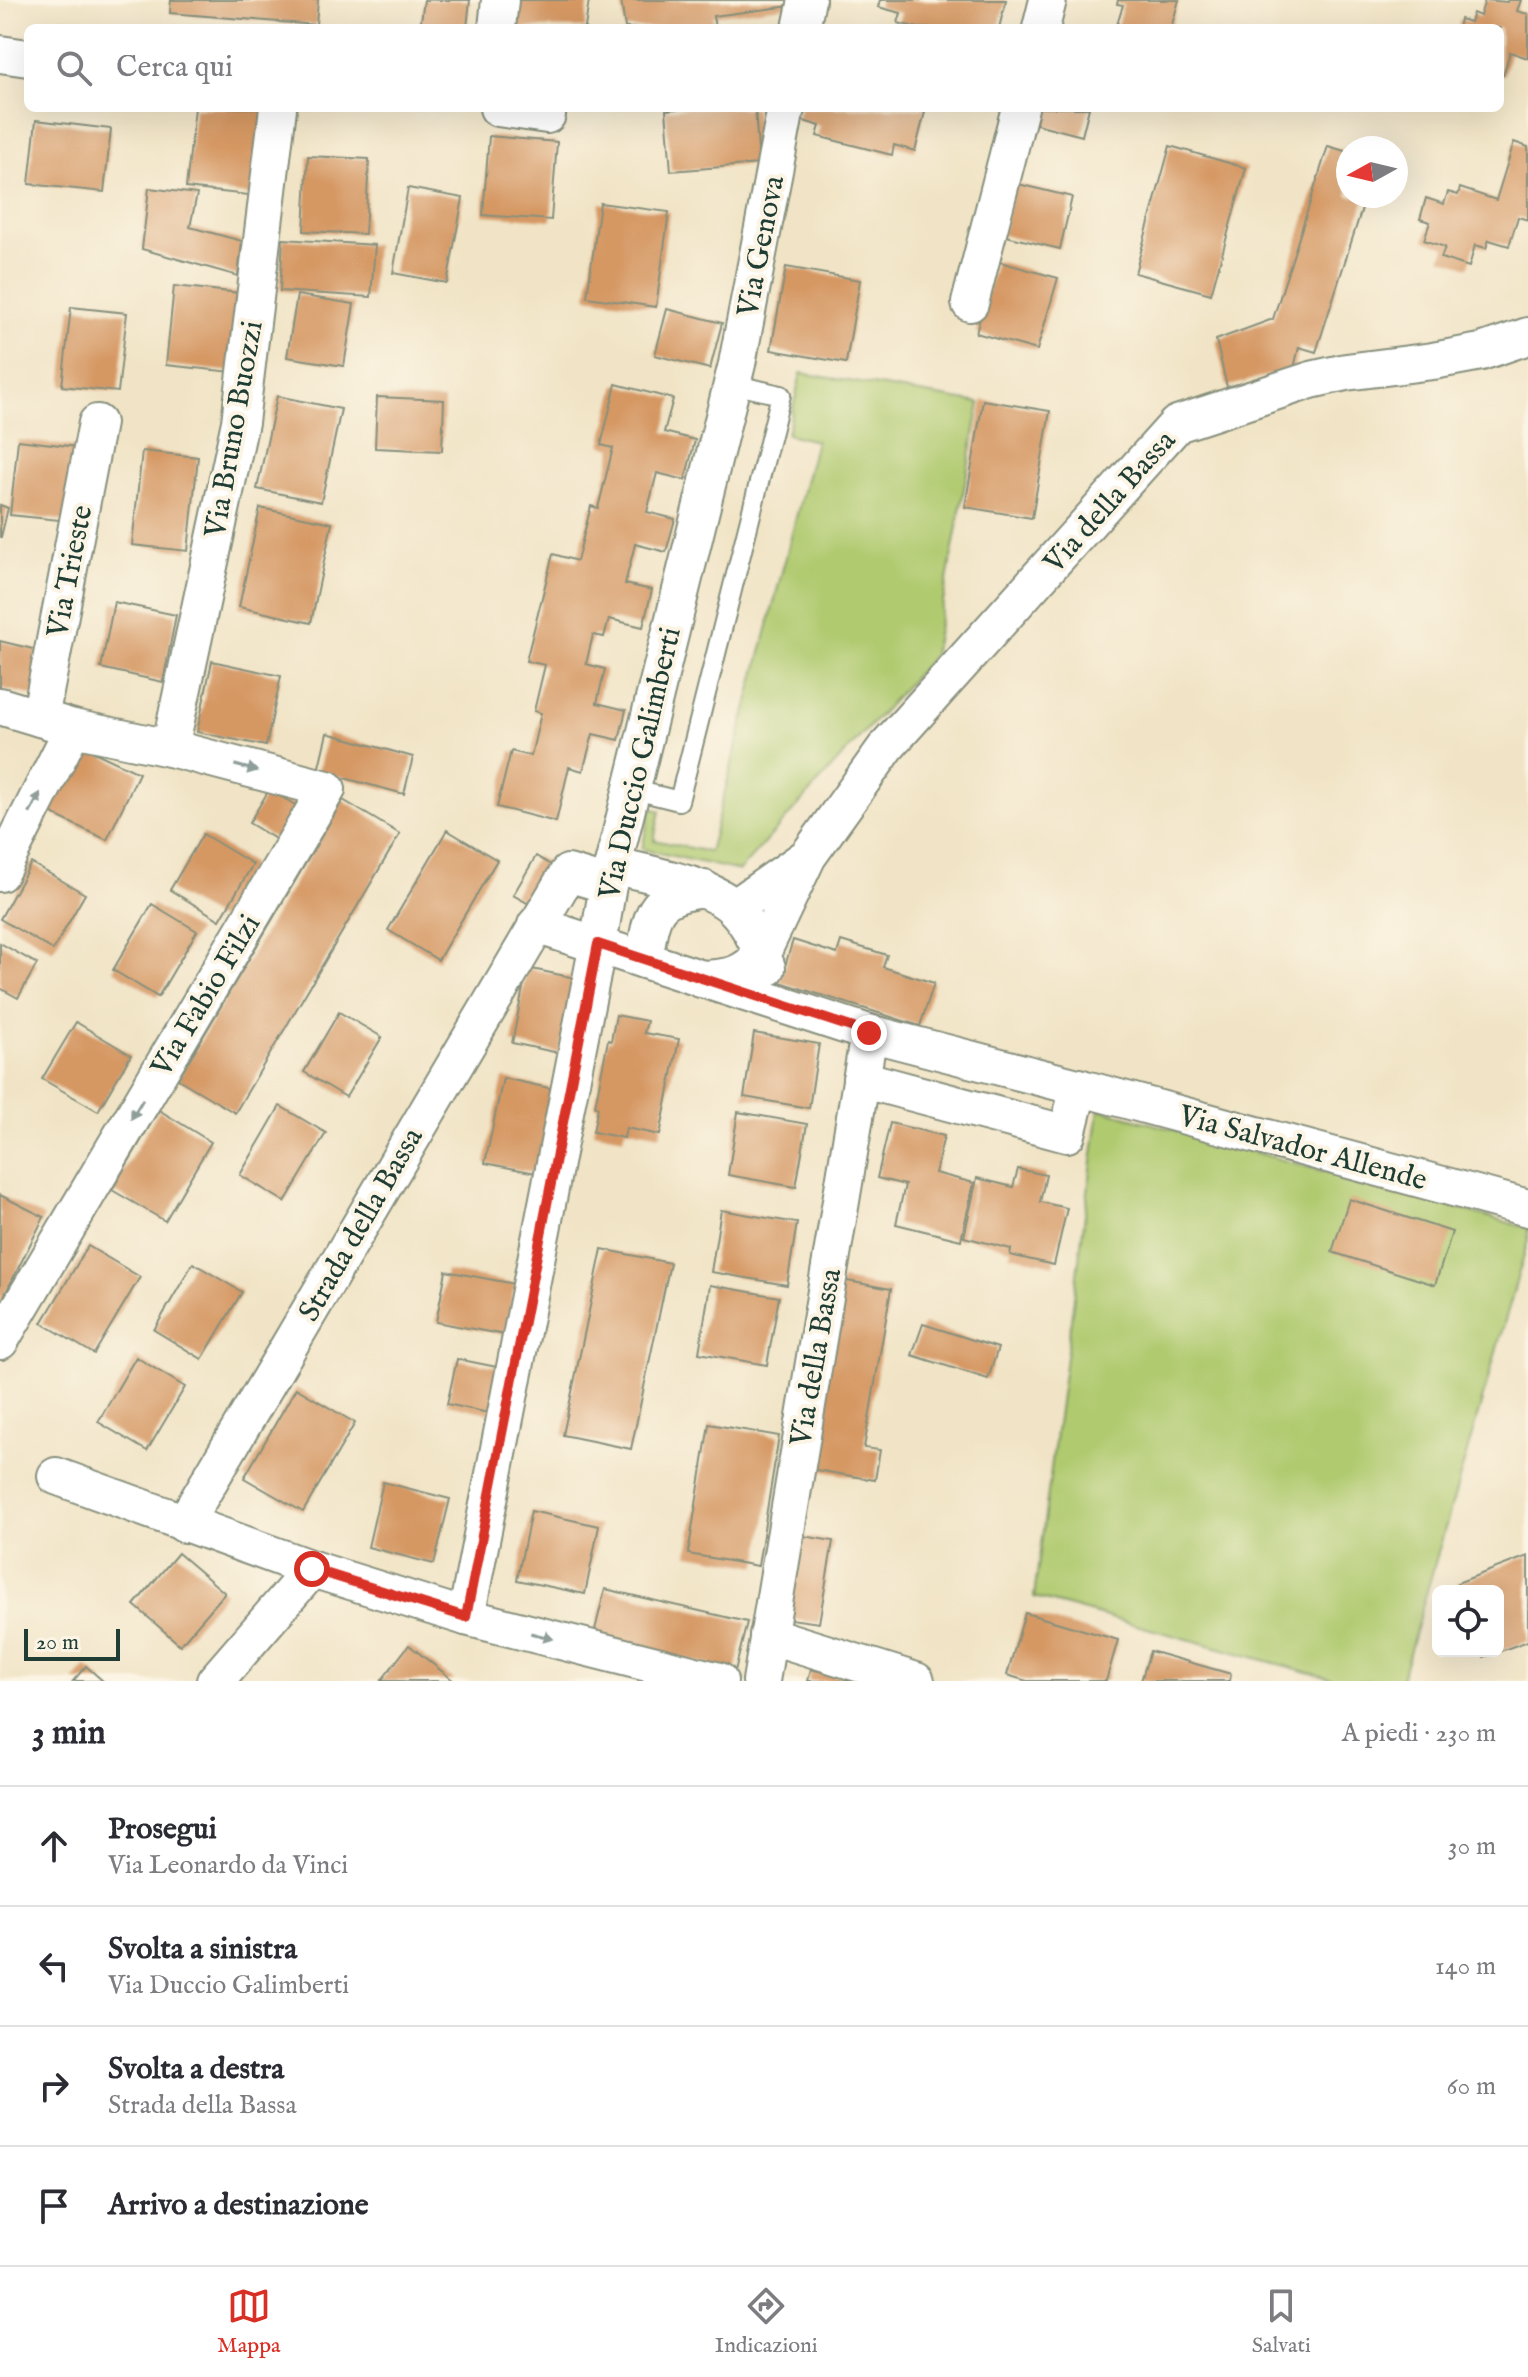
<!DOCTYPE html>
<html lang="it">
<head>
<meta charset="utf-8">
<style>
	body { margin:0; font-family:"IM FELL English",serif; background:#f7f7f7; color:#2b2b33 }
	.controls { position:absolute; right:24px; bottom:24px; display:grid; overflow:hidden; border-radius:12px; box-shadow:0 8px 32px #0002 }
	.controls button { width:72px; height:72px; display:grid; place-items:center; padding:0; border:0; border-bottom:2px solid #e1e1e2; background:#fff; color:#2b2b33; font:40px sans-serif }
	.compass { position:absolute; left:1336px; top:136px; width:72px; height:72px; border-radius:50%; background:#fff; box-shadow:0 8px 32px #0002; rotate:262deg }
	.scale { position:absolute; left:24px; bottom:20px; width:96px; box-sizing:border-box; padding-left:8px; border:4px solid #1f3d34; border-top:0; font-size:22px; line-height:28px; white-space:nowrap; color:#1f3d34; -webkit-text-stroke:6px #fcf5e5; paint-order:stroke }
	.stop { position:absolute; width:24px; height:24px; margin:-18px; border:6px solid #d93025; border-radius:50%; background:#fff }
	.stop.end { background:#d93025; border-color:#fff; box-shadow:0 2px 8px #0008 }
	.list { margin:0; padding:0; list-style:none }
	h2 { display:flex; justify-content:space-between; align-items:center; height:104px; margin:0; padding:0 32px; font-size:34px }
	h2 small { font-size:26px; font-weight:400; color:#7c7c81 }
	.list li { display:grid; grid-template-columns:52px 1fr auto; gap:24px; align-items:center; box-sizing:border-box; height:120px; padding:0 32px; border-top:2px solid #e1e1e2 }
	.list b { display:block; font-size:30px; white-space:nowrap }
	.list p { margin:0; font-size:26px; white-space:nowrap; color:#7c7c81 }
	.list em { font-size:26px; font-style:normal; color:#7c7c81 }
	.icon { flex:none; width:44px; height:44px; fill:none; stroke:currentColor; stroke-width:2; stroke-linecap:round; stroke-linejoin:round }
	.map { position:relative; flex:none; width:1528px; height:1681px; overflow:hidden }
	.search { position:absolute; background:#fff; box-shadow:0 8px 32px #0002; left:24px; right:24px; top:24px; height:88px; display:flex; align-items:center; gap:20px; box-sizing:border-box; padding:0 28px; border-radius:12px; color:#7c7c81; font-size:30px }
	.sheet { height:584px; background:#fff }
	nav { display:flex; justify-content:space-around; align-items:center; box-sizing:border-box; height:112px; border-top:2px solid #e1e1e2; background:#fff; font-size:22px; color:#7c7c81 }
	nav a { display:grid; justify-items:center; gap:4px }
	nav .on { color:#d93025 }
	.map>svg:first-child { display:block }
	.green { fill:#b0ca6f; stroke:#688452; stroke-width:2 }
	.building { fill:#d59863 }
	.lines { fill:none; stroke-linecap:round; stroke-linejoin:round }
	.lane-casing { stroke:#88907d; stroke-width:22 }
	.street-casing { stroke:#88907d; stroke-width:40 }
	.lane { stroke:#fff; stroke-width:18 }
	.street { stroke:#fff; stroke-width:36 }
	.oneway { fill:#8f9e9a }
	.route { stroke:#d93025; stroke-width:10 }
	.labels { text-anchor:middle; stroke-width:8; stroke-linejoin:round; paint-order:stroke }
	.street-label { font-size:30px; fill:#1f3d34; stroke:#fcf5e5 }
</style>
</head>
<body>
<div class="map">
<svg width="1528" height="1681" viewBox="0 0 1528 1681">
	<rect width="100%" height="100%" fill="#fcf5e5"/>
	<filter id="ink" filterUnits="userSpaceOnUse"><feTurbulence type="fractalNoise" baseFrequency=".0125" numOctaves="2"/><feDisplacementMap in="SourceGraphic" scale="16" xChannelSelector="R" yChannelSelector="G"/><feConvolveMatrix kernelMatrix="1 2 1 2 8 2 1 2 1" color-interpolation-filters="sRGB"/></filter>
	<filter id="wash" filterUnits="userSpaceOnUse"><feTurbulence type="fractalNoise" baseFrequency=".006" numOctaves="4" result="noise"/><feDisplacementMap in="SourceGraphic" scale="32" xChannelSelector="R" yChannelSelector="G"/><feGaussianBlur stdDeviation="1.8" result="paint"/><feColorMatrix in="noise" values="0 0 0 0 0 0 0 0 0 0 0 0 0 0 0 0 0 1.4 0 .05"/><feComposite in="paint" operator="in"/></filter>
	<g filter="url(#wash)">
		<rect width="100%" height="100%" fill="#f1e4c6"/>
		<g class="green">
			<path d="M 801,373 L 980,403 L 933,656 L 739,871 L 642,849 L 651,808 L 660,811 L 654,840 L 709,852 L 816,441 L 787,434 Z"/>
			<path d="M 1099,1109 L 1528,1228 L 1528,1241 L 1401,1681 L 1340,1681 L 1034,1597 Z"/>
		</g>
		<g id="blocks">
			<g class="building">
				<path d="M 171,0 L 318,0 L 316,25 L 170,13 Z"/>
				<path d="M 424,0 L 470,0 L 467,28 L 420,28 Z"/>
				<path d="M 518,0 L 589,0 L 585,28 L 515,28 Z"/>
				<path d="M 621,0 L 798,0 L 798,5 L 713,16 L 715,28 L 625,28 Z"/>
				<path d="M 880,0 L 1006,0 L 999,28 L 918,28 L 898,23 L 901,13 L 878,7 Z"/>
				<path d="M 1118,0 L 1179,0 L 1171,28 L 1116,28 L 1123,5 L 1117,4 Z"/>
				<path d="M 1485,0 L 1507,2 L 1508,0 L 1521,0 L 1517,11 L 1528,14 L 1528,58 L 1510,52 L 1503,75 L 1500,75 L 1500,28 L 1458,28 L 1460,19 L 1470,22 L 1473,13 L 1480,16 Z"/>
				<path d="M 195,108 L 266,108 L 257,196 L 186,188 Z"/>
				<path d="M 686,108 L 755,108 L 759,164 L 671,171 L 666,110 Z"/>
				<path d="M 800,108 L 926,108 L 915,151 L 894,145 L 892,155 L 817,136 L 820,126 L 797,119 Z"/>
				<path d="M 1029,108 L 1089,108 L 1082,136 L 1025,121 Z"/>
				<path d="M 36,120 L 111,129 L 104,192 L 29,184 Z"/>
				<path d="M 489,136 L 557,142 L 551,220 L 483,215 Z"/>
				<path d="M 1514,142 L 1528,147 L 1528,220 L 1518,217 L 1509,246 L 1489,240 L 1486,248 L 1475,245 L 1469,267 L 1441,258 L 1445,247 L 1424,240 L 1430,222 L 1420,219 L 1426,198 L 1444,204 L 1448,192 L 1458,195 L 1460,188 L 1496,200 Z"/>
				<path d="M 1170,146 L 1246,168 L 1211,294 L 1135,273 Z"/>
				<path d="M 1328,146 L 1348,152 L 1348,196 L 1366,196 L 1316,352 L 1299,347 L 1294,368 L 1227,387 L 1216,340 L 1273,319 Z"/>
				<path d="M 308,156 L 369,159 L 365,234 L 304,231 Z"/>
				<path d="M 1014,183 L 1072,197 L 1060,249 L 1002,235 Z"/>
				<path d="M 149,188 L 197,194 L 190,227 L 242,241 L 238,276 L 142,249 Z"/>
				<path d="M 408,188 L 463,198 L 447,283 L 393,273 Z"/>
				<path d="M 600,203 L 669,212 L 656,307 L 587,297 Z"/>
				<path d="M 283,239 L 375,245 L 371,297 L 280,291 Z"/>
				<path d="M 996,261 L 1058,278 L 1037,350 L 976,333 Z"/>
				<path d="M 786,267 L 860,280 L 846,363 L 771,350 Z"/>
				<path d="M 174,286 L 240,293 L 232,372 L 166,365 Z"/>
				<path d="M 297,295 L 354,304 L 344,366 L 287,357 Z"/>
				<path d="M 71,307 L 127,313 L 118,392 L 62,386 Z"/>
				<path d="M 667,309 L 722,323 L 710,369 L 655,355 Z"/>
				<path d="M 616,384 L 673,399 L 664,432 L 695,440 L 685,480 L 657,473 L 647,512 L 675,519 L 666,552 L 635,544 L 625,584 L 652,590 L 643,627 L 609,619 L 604,637 L 593,635 L 586,664 L 605,669 L 597,703 L 626,710 L 619,740 L 593,734 L 583,771 L 569,767 L 556,822 L 497,807 L 511,751 L 531,756 L 541,713 L 534,711 L 545,665 L 526,661 L 553,554 L 577,561 L 591,506 L 598,508 L 613,448 L 601,445 Z"/>
				<path d="M 277,396 L 341,409 L 321,502 L 257,489 Z"/>
				<path d="M 377,397 L 444,400 L 442,451 L 375,448 Z"/>
				<path d="M 983,400 L 1050,411 L 1032,518 L 965,507 Z"/>
				<path d="M 18,440 L 77,447 L 69,521 L 10,515 Z"/>
				<path d="M 142,451 L 198,457 L 188,551 L 132,545 Z"/>
				<path d="M 0,505 L 8,508 L 1,537 L 0,537 Z"/>
				<path d="M 260,508 L 332,523 L 311,623 L 239,607 Z"/>
				<path d="M 114,602 L 176,615 L 163,682 L 101,668 Z"/>
				<path d="M 0,641 L 45,652 L 35,696 L 0,688 Z"/>
				<path d="M 212,661 L 281,676 L 266,746 L 197,732 Z"/>
				<path d="M 327,733 L 413,757 L 404,794 L 318,771 Z"/>
				<path d="M 81,746 L 139,773 L 107,840 L 50,813 Z"/>
				<path d="M 269,790 L 299,807 L 279,841 L 249,823 Z"/>
				<path d="M 343,800 L 400,834 L 235,1113 L 178,1079 Z"/>
				<path d="M 447,830 L 497,860 L 438,960 L 388,930 Z"/>
				<path d="M 203,834 L 253,864 L 220,920 L 170,890 Z"/>
				<path d="M 536,856 L 563,872 L 540,910 L 513,895 Z"/>
				<path d="M 31,863 L 85,894 L 53,950 L 0,919 Z"/>
				<path d="M 152,904 L 197,931 L 158,997 L 113,970 Z"/>
				<path d="M 793,940 L 837,954 L 841,941 L 887,955 L 883,967 L 934,983 L 920,1026 L 780,982 Z"/>
				<path d="M 0,943 L 37,964 L 18,998 L 0,988 Z"/>
				<path d="M 527,968 L 575,978 L 559,1053 L 512,1043 Z"/>
				<path d="M 339,1012 L 382,1037 L 346,1097 L 304,1072 Z"/>
				<path d="M 616,1015 L 647,1021 L 644,1033 L 679,1039 L 660,1135 L 626,1128 L 624,1138 L 593,1132 L 598,1107 L 595,1106 L 608,1040 L 611,1041 Z"/>
				<path d="M 76,1022 L 131,1055 L 98,1111 L 42,1079 Z"/>
				<path d="M 754,1033 L 819,1044 L 809,1108 L 744,1097 Z"/>
				<path d="M 503,1078 L 558,1090 L 541,1174 L 485,1163 Z"/>
				<path d="M 280,1106 L 326,1133 L 285,1202 L 240,1175 Z"/>
				<path d="M 159,1110 L 211,1142 L 165,1221 L 112,1190 Z"/>
				<path d="M 738,1112 L 807,1124 L 796,1187 L 728,1175 Z"/>
				<path d="M 890,1123 L 944,1136 L 935,1173 L 974,1183 L 961,1240 L 896,1224 L 905,1185 L 877,1178 Z"/>
				<path d="M 1018,1169 L 1046,1175 L 1040,1202 L 1067,1208 L 1054,1265 L 1010,1255 L 1011,1249 L 964,1237 L 977,1178 L 1013,1187 Z"/>
				<path d="M 0,1195 L 44,1217 L 0,1304 Z"/>
				<path d="M 1349,1199 L 1452,1232 L 1435,1285 L 1332,1252 Z"/>
				<path d="M 721,1210 L 797,1223 L 787,1285 L 711,1272 Z"/>
				<path d="M 88,1246 L 140,1277 L 94,1354 L 42,1323 Z"/>
				<path d="M 602,1249 L 670,1263 L 631,1449 L 563,1435 Z"/>
				<path d="M 193,1263 L 242,1292 L 202,1359 L 154,1330 Z"/>
				<path d="M 446,1271 L 515,1284 L 505,1335 L 436,1322 Z"/>
				<path d="M 842,1280 L 891,1289 L 864,1448 L 880,1450 L 875,1480 L 810,1469 Z"/>
				<path d="M 710,1285 L 779,1297 L 767,1365 L 699,1353 Z"/>
				<path d="M 923,1324 L 998,1348 L 988,1379 L 912,1355 Z"/>
				<path d="M 136,1357 L 185,1387 L 147,1451 L 98,1422 Z"/>
				<path d="M 457,1359 L 502,1368 L 493,1414 L 447,1404 Z"/>
				<path d="M 296,1388 L 355,1423 L 303,1512 L 244,1478 Z"/>
				<path d="M 709,1424 L 779,1436 L 758,1566 L 688,1554 Z"/>
				<path d="M 383,1482 L 450,1499 L 434,1564 L 368,1547 Z"/>
				<path d="M 531,1511 L 599,1526 L 585,1594 L 517,1580 Z"/>
				<path d="M 797,1535 L 833,1541 L 819,1623 L 783,1618 Z"/>
				<path d="M 178,1553 L 225,1593 L 180,1645 L 134,1605 Z"/>
				<path d="M 1528,1556 L 1528,1641 L 1484,1657 L 1482,1651 L 1498,1651 L 1498,1591 L 1460,1591 L 1457,1583 Z"/>
				<path d="M 605,1589 L 747,1622 L 735,1671 L 593,1638 Z"/>
				<path d="M 1025,1613 L 1118,1640 L 1106,1681 L 1027,1681 L 1007,1675 Z"/>
				<path d="M 409,1645 L 454,1681 L 381,1681 Z"/>
				<path d="M 1150,1651 L 1231,1674 L 1229,1681 L 1141,1681 Z"/>
				<path d="M 86,1666 L 103,1681 L 73,1681 Z"/>
				<path d="M 811,1669 L 852,1680 L 852,1681 L 808,1681 Z"/>
			</g>
		</g>
	</g>
	<g filter="url(#ink)">
		<use href="#blocks" fill-opacity="0" stroke="#88907d" stroke-width="2"/>
		<g class="lines">
			<g class="lane-casing">
				<path id="lane" d="M 631,789 L 679,801 L 781,395 L 732,384"/>
			</g>
			<g class="street-casing">
				<g id="street">
					<path d="M 497,28 L 500,0"/>
					<path d="M 801,28 L 807,0"/>
					<path d="M 1041,28 L 1048,0"/>
					<path d="M 0,54 L 28,58"/>
					<path d="M 498,108 L 547,115"/>
					<path d="M 970,303 L 1020,108"/>
					<path d="M 0,706 L 73,728 L 170,748 L 327,789 L 0,1341"/>
					<path d="M 40,718 L 97,423"/>
					<path d="M 170,748 L 240,422 L 278,108"/>
					<path d="M 613,865 C 646,874 710,884 734,908 C 750,924 760,947 767,968"/>
					<path d="M 0,873 L 73,728"/>
					<path d="M 734,908 L 804,859"/>
					<path d="M 536,925 L 869,1033 L 1093,1091 L 1528,1208"/>
					<path d="M 644,960 C 652,913 651,896 704,889"/>
					<path d="M 701,979 C 727,978 745,976 762,953 L 808,856 L 887,746 L 1177,424 L 1311,380 L 1346,372 L 1433,361 L 1481,352 L 1528,336"/>
					<path d="M 861,1079 L 1067,1134 L 1079,1087"/>
					<path d="M 56,1476 L 312,1569 L 466,1617 L 719,1681"/>
					<path d="M 184,1524 L 568,873 L 608,885"/>
					<path d="M 466,1617 L 598,944 L 608,885 L 737,364 L 786,108"/>
					<path d="M 768,1635 L 916,1681"/>
					<path d="M 215,1681 L 312,1569"/>
					<path d="M 761,1681 L 869,1033"/>
				</g>
			</g>
			<use href="#lane" class="lane"/>
			<use href="#street" class="street"/>
		</g>
		<defs><path id="oneway-solid" d="M-6-.8H1V-3.2L6.5 0L1 3.2V.8H-6Z" transform="scale(2)"/></defs>
		<g class="oneway">
			<use href="#oneway-solid" transform="translate(246 768) rotate(15)"/>
			<use href="#oneway-solid" transform="translate(35 803) rotate(-63)"/>
			<use href="#oneway-solid" transform="translate(137 1109) rotate(121)"/>
			<use href="#oneway-solid" transform="translate(542 1636) rotate(14)"/>
		</g>
	</g>
	<g class="lines" filter="url(#ink)">
		<path class="route" d="M 312,1569 L 466,1617 L 598,944 L 869,1033"/>
	</g>
	<g class="labels">
		<g class="street-label">
			<text transform="translate(760 246) rotate(-79)" y="10">Via Genova</text>
			<text transform="translate(233 429) rotate(-80)" y="10">Via Bruno Buozzi</text>
			<text transform="translate(1109 501) rotate(-48)" y="10">Via della Bassa</text>
			<text transform="translate(69 571) rotate(-79)" y="10">Via Trieste</text>
			<text transform="translate(639 763) rotate(-77)" y="10">Via Duccio Galimberti</text>
			<text transform="translate(205 995) rotate(-59)" y="10">Via Fabio Filzi</text>
			<text transform="translate(1303 1147) rotate(15)" y="10">Via Salvador Allende</text>
			<text transform="translate(360 1224) rotate(-60)" y="10">Strada della Bassa</text>
			<text transform="translate(815 1357) rotate(-80)" y="10">Via della Bassa</text>
		</g>
	</g>
</svg>
<div class="controls">
<button><svg class="icon" aria-label="locate" viewBox="0 0 24 24"><circle cx="12" cy="12" r="6"/><path d="M12 2v4M12 18v4M2 12h4M18 12h4"/></svg></button>
</div>
<svg class="compass" viewBox="-18 -18 36 36"><path d="M0-13l5 13h-10z" fill="#e53935"/><path d="M0 13l5-13h-10z" fill="#7c7c81"/></svg>
<div class="scale">20 m</div>
<div class="stop" style="left:312px;top:1569px"></div>
<div class="stop end" style="left:869px;top:1033px"></div>
<div class="search"><svg class="icon" aria-label="search" viewBox="0 0 24 24"><circle cx="10" cy="10" r="6"/><path d="M15 15l6 6"/></svg>Cerca qui</div>
</div>
<section class="sheet">
<h2>3 min<small>A piedi · 230 m</small></h2>
<ul class="list">
<li><svg class="icon" aria-label="ahead" viewBox="0 0 24 24"><path d="M12 20V5M6 11l6-6 6 6"/></svg><div><b>Prosegui</b><p>Via Leonardo da Vinci</p></div><em>30 m</em></li>
<li><svg class="icon" aria-label="left" viewBox="0 0 24 24"><path d="M17 20v-9H6M10 6l-5 5 5 5"/></svg><div><b>Svolta a sinistra</b><p>Via Duccio Galimberti</p></div><em>140 m</em></li>
<li><svg class="icon" aria-label="right" viewBox="0 0 24 24"><path d="M7 20v-9h11M14 6l5 5-5 5"/></svg><div><b>Svolta a destra</b><p>Strada della Bassa</p></div><em>60 m</em></li>
<li><svg class="icon" aria-label="arrive" viewBox="0 0 24 24"><path d="M6 21V4h12l-3 4 3 4H6"/></svg><div><b>Arrivo a destinazione</b></div></li>
</ul>
</section>
<nav>
<a class="on"><svg class="icon" aria-label="map" viewBox="0 0 24 24"><path d="M3 6l6-2 6 2 6-2v14l-6 2-6-2-6 2zM9 4v14M15 6v14"/></svg>Mappa</a>
<a><svg class="icon" aria-label="directions" viewBox="0 0 24 24"><path d="M12 3l9 9-9 9-9-9zM9 14v-3h6M13 9l2 2-2 2"/></svg>Indicazioni</a>
<a><svg class="icon" aria-label="saved" viewBox="0 0 24 24"><path d="M7 4h10v16l-5-4-5 4z"/></svg>Salvati</a>
</nav>
</body>
</html>
